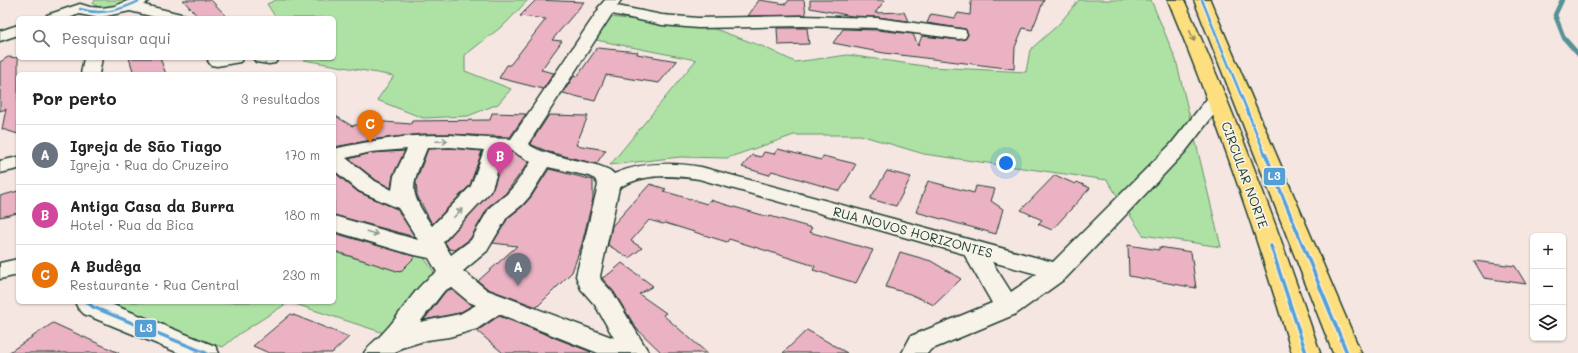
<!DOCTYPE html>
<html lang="pt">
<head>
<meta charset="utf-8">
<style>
	body { margin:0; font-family:Mali,sans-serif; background:#f2f2f2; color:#222 }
	.controls { position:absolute; right:12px; bottom:12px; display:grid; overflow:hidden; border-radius:6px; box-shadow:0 1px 3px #0004 }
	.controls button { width:36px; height:36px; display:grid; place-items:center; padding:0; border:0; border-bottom:1px solid #e0e0e0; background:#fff; color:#222; font:20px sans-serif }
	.you { position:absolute; left:1006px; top:163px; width:14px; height:14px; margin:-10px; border:3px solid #fff; border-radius:50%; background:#1a73e8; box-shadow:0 0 0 6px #1a73e833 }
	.badge { display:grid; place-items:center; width:26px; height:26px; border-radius:50%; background:#7c3aed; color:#fff; font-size:13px; font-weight:700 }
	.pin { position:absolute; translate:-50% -33px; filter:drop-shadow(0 1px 2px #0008) }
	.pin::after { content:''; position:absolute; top:21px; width:14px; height:12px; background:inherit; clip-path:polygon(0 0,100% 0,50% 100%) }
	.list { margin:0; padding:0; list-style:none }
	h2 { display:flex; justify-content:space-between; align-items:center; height:52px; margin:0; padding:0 16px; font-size:17px }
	h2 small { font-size:13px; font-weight:400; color:#767676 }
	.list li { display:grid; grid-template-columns:26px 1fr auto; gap:12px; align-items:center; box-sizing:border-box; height:60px; padding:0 16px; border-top:1px solid #e0e0e0 }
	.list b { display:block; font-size:15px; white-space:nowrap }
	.list p { margin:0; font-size:13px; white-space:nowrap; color:#767676 }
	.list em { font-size:13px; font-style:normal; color:#767676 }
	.icon { flex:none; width:22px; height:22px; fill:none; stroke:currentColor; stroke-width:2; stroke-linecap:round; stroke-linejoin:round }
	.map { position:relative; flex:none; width:1578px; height:353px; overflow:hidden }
	.search { position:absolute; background:#fff; box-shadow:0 1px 3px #0004; left:16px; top:16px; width:320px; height:44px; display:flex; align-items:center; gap:10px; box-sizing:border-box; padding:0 14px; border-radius:6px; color:#767676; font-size:15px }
	.panel { position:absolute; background:#fff; box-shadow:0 1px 3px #0004; left:16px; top:72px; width:320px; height:232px; border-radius:6px }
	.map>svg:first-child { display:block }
	.green { fill:#aee2a4; stroke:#66906c }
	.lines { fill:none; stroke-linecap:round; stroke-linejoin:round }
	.stream { stroke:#559294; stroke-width:4.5 }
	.building { fill:#ebb2c3; stroke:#1f3d34 }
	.minor-casing { stroke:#1f3d34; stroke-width:3 }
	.major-casing { stroke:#1f3d34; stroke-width:3 }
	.minor { fill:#f7f3e8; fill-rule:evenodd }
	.major { fill:#fedf80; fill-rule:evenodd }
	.bus-1-far1-casing { stroke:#f7f3e8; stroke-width:5 }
	.bus-1-casing { stroke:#f7f3e8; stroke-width:6 }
	.bus-1-far1 { stroke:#54a0d6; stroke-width:2.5 }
	.bus-1 { stroke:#54a0d6; stroke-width:3.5 }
	.oneway { stroke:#8e8e5a }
	.oneway2 { stroke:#8b988e }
	.labels { text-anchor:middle; stroke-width:3.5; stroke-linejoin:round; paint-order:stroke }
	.street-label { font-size:13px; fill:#1f3d34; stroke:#f7f3e8 }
	.line-badge { stroke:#f7f3e8; stroke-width:1.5 }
	.badge-label { font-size:11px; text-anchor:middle; font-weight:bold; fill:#fff }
</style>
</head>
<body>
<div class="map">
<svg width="1578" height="353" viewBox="0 0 1578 353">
	<rect width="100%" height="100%" fill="#f5e6e1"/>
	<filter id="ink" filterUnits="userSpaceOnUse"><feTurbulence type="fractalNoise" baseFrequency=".025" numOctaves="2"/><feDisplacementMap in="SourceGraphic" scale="8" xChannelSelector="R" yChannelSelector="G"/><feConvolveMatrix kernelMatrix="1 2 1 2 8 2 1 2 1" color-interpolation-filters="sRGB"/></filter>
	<g filter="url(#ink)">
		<g class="green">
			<path d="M 95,0 L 129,0 C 119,5 103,11 93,4 Z"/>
			<path d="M 276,0 L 380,0 L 384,2 L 387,0 L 528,0 L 505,24 L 465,55 L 465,71 L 511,89 L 498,104 L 468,116 L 423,118 L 377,100 L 394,76 L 304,60 L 306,58 L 334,58 L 334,18 L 276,18 L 267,4 Z"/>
			<path d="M 1079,0 L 1151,0 L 1176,60 L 1221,247 L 1143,235 L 1107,180 L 924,154 L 860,135 L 794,135 L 727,158 L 680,157 L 610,165 L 696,60 L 596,40 L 611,17 L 715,29 L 764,47 L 795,62 L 848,55 L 931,67 L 1026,72 L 1030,50 L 1059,24 Z"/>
			<path d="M 334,252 L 400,271 L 420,252 L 434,272 L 387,334 L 289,302 L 239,334 L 223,347 L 183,335 L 108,302 L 334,302 Z"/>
		</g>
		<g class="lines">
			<path class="stream" d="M 1562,0 L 1555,15 L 1564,38 L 1578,54"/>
		</g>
		<g class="building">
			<path d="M 183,0 L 211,0 L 228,18 L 199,18 Z"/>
			<path d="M 536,0 L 584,2 L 552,40 L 562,41 L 541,70 L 554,73 L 543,89 L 499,78 L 507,65 L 510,65 L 546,19 L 520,16 Z"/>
			<path d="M 759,0 L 786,4 L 789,0 L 804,0 L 806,15 L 748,16 Z"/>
			<path d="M 810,0 L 885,0 L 875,13 L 904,12 L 908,21 L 877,17 L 852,16 L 810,8 Z"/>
			<path d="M 971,0 L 1044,0 L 1032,30 L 1023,28 L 1015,47 L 1014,69 L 884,53 L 833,43 L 843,29 L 877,30 L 913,34 L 918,46 L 922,36 L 959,40 L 965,39 L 968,35 L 965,29 L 927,23 L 931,14 L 955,18 L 958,13 L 970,15 Z"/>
			<path d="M 777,28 L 807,28 L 809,44 L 778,45 Z"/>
			<path d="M 597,48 L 638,52 L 637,54 L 677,61 L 659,83 L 606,75 L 595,101 L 563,93 L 574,76 L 577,77 Z"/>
			<path d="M 8,57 L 18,58 L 18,134 L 2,129 L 6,109 L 0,111 L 0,62 Z"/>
			<path d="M 129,58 L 160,58 L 166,74 L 134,74 Z"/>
			<path d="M 492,113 L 526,114 L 510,137 L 450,134 L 421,134 L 377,139 L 334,147 L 334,115 L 352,126 L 372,121 L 411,124 L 412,121 L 490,120 Z"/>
			<path d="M 549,115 L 588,116 L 576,145 L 606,150 L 596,164 L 549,152 L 530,144 Z"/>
			<path d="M 450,148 L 482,151 L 470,185 L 432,224 L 417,195 L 416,181 L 428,149 Z"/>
			<path d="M 778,149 L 821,160 L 823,156 L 856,164 L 840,191 L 772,171 L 769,175 L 742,167 L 752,155 L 761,157 L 764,152 L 774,154 Z"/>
			<path d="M 405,151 L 393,175 L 391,188 L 376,180 L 349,159 L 371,153 Z"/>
			<path d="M 505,152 L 512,152 L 529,162 L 505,194 L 489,206 L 470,239 L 455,250 L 449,249 L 445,242 L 493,189 Z"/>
			<path d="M 549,169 L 593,180 L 593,198 L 582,244 L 572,272 L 537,307 L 488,289 L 478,281 L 517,246 L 493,243 L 508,218 L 523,206 L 531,197 Z"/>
			<path d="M 887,171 L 911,177 L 896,206 L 870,199 Z"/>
			<path d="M 334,172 L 358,192 L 397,209 L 415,237 L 334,215 Z"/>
			<path d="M 1055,175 L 1075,184 L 1077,182 L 1090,188 L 1052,230 L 1038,224 L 1042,220 L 1021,210 Z"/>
			<path d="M 928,181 L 974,193 L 976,186 L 995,189 L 991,201 L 1003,209 L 996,234 L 916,212 Z"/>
			<path d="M 650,184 L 666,189 L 663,191 L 707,204 L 710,200 L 769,217 L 770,216 L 812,228 L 809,232 L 873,250 L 856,283 L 813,270 L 815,266 L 729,239 L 727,242 L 665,223 L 663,224 L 649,220 L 631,241 L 642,248 L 629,258 L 608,245 L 612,226 Z"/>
			<path d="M 18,191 L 18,213 L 0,217 L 0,196 Z"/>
			<path d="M 334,233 L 410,255 L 415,257 L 400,272 L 334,251 Z"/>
			<path d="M 1128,245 L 1159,250 L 1159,247 L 1191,252 L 1196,288 L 1129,276 Z"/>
			<path d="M 900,252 L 931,261 L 961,279 L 934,305 L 910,294 L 886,287 Z"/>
			<path d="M 1474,261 L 1515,266 L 1526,284 L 1484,278 Z"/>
			<path d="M 622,263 L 653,286 L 639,294 L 666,313 L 663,315 L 707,353 L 662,353 L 636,328 L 614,292 L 602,278 L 609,274 Z"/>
			<path d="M 451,289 L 473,305 L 459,313 L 424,320 L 445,292 Z"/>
			<path d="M 291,314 L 349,337 L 332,353 L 269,353 L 253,346 Z"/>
			<path d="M 499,316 L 591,352 L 590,353 L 503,353 L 477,331 Z"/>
			<path d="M 53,323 L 119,353 L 8,353 Z"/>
			<path d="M 807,330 L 847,353 L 783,353 Z"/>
		</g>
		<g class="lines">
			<g class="minor-casing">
				<g id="minor">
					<path d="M 130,0 L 149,0 L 144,5 L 185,15 L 187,18 L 159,18 L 130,11 L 102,17 L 94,17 L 79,14 L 69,18 L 45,18 L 47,15 L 80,4 L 90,7 L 102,8 L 115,6 Z"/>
					<path d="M 605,0 L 621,0 L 617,6 L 662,15 L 698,18 L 802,16 L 877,18 L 959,29 L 965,30 L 967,34 L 965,38 L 959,39 L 877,28 L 802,26 L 698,28 L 662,25 L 612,14 L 528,144 C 548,160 605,161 614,174 C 642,162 671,162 701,167 L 1053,262 L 1171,144 L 1210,95 L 1217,93 L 1224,95 L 1226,99 L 1185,152 L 1066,278 L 1016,314 L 930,350 L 928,353 L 902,353 L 911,336 L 992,303 L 964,254 L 699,179 C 671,175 644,173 619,188 L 600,276 L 601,280 L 613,293 L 649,353 L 598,353 L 499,314 L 477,329 L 449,337 L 427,340 L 401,348 L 395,353 L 364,353 C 369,344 376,341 383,333 C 402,314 414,286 437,272 L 429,258 L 410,254 L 334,231 L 334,216 L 418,240 L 398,208 L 359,191 L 334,170 L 334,149 C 372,140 411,134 450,135 C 470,136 490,139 511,139 L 599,9 L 598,8 ZM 450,147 L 484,150 L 471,186 L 432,226 C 407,188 411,188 427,148 ZM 407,149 L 394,176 L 392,190 L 375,181 L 346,158 L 371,152 ZM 504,151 L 512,151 L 531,162 L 514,186 L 506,195 L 490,207 L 471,240 L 451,255 L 443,242 L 489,193 L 492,188 ZM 548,167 L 589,176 L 595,179 L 598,185 L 576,276 L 581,289 L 595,305 L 614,338 L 487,290 L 463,271 L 487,251 L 507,217 L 522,205 L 530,196 ZM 992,262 L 1037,274 L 1011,292 ZM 451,287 L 469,302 L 476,305 L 460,314 L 420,322 L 444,291 Z"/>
					<path d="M 18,25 L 18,35 L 0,41 L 0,31 Z"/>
					<path d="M 84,58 L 102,58 L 99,74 L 81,74 Z"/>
					<path d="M 210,58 L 243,58 L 240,62 L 217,66 L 211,65 L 208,61 Z"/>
					<path d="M 253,58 L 277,58 L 278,59 L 275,63 L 269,64 L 256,62 Z"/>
					<path d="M 18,157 L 18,169 L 0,173 L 0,161 Z"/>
					<path d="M 18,259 L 18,275 L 0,279 L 0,263 Z"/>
					<path d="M 75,302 L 106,302 L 215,346 L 219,353 L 179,353 L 84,314 L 78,308 Z"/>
				</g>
			</g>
			<g class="major-casing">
				<g id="major">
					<path d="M 1168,0 L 1184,0 C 1236,115 1280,233 1320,353 L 1292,353 C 1256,233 1216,116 1168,0 Z"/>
					<path d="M 1194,0 L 1210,0 L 1361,353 L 1333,353 Z"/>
				</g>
			</g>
			<use href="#minor" class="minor"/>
			<use href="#major" class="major"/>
			<g class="bus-1-far1-casing">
				<g id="bus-1-far1">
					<path d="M 1202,0 L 1265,154"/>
					<path d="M 80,9 C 102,16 121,10 141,0"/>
				</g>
			</g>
			<g class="bus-1-casing">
				<g id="bus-1">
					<path d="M 1265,153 L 1347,353"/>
					<path d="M 1271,246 L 1306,353"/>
					<path d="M 87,302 L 93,307 L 206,353"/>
				</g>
			</g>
			<use href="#bus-1-far1" class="bus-1-far1"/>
			<use href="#bus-1" class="bus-1"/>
		</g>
		<defs><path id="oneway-shaft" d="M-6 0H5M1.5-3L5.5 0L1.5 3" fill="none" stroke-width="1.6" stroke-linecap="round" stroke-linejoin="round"/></defs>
		<use class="oneway" href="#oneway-shaft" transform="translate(1192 36) rotate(66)"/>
		<g class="oneway2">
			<use href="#oneway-shaft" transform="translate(442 141) rotate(-2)"/>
			<use href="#oneway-shaft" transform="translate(458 213) rotate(-46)"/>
			<use href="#oneway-shaft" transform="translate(372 233) rotate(17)"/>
		</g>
	</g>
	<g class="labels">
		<g class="street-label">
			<text transform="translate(1245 175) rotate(70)" y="5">CIRCULAR NORTE</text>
			<text transform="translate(913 232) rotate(15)" y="5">RUA NOVOS HORIZONTES</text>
		</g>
	</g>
	<g class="line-badge">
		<rect x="1263" y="167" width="23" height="19" rx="4" fill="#54a0d6"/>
		<rect x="134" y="319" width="23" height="19" rx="4" fill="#54a0d6"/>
	</g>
	<g class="badge-label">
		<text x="1274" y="180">L3</text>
		<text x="146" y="332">L3</text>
	</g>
</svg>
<div class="controls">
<button>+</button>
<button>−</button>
<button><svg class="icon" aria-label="layers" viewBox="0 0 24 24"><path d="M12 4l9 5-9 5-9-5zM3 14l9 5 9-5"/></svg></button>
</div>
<div class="you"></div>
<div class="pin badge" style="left:518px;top:286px;background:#6b7280">A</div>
<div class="pin badge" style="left:500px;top:175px;background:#d1479c">B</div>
<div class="pin badge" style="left:370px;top:143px;background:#e8710a">C</div>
<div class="search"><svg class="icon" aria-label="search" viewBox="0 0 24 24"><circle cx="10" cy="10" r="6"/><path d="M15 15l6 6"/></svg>Pesquisar aqui</div>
<section class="panel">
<h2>Por perto<small>3 resultados</small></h2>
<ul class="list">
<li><span class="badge" style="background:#6b7280">A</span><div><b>Igreja de São Tiago</b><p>Igreja · Rua do Cruzeiro</p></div><em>170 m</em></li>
<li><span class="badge" style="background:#d1479c">B</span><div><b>Antiga Casa da Burra</b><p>Hotel · Rua da Bica</p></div><em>180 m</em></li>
<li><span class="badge" style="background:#e8710a">C</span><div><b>A Budêga</b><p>Restaurante · Rua Central</p></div><em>230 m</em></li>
</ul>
</section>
</div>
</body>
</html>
